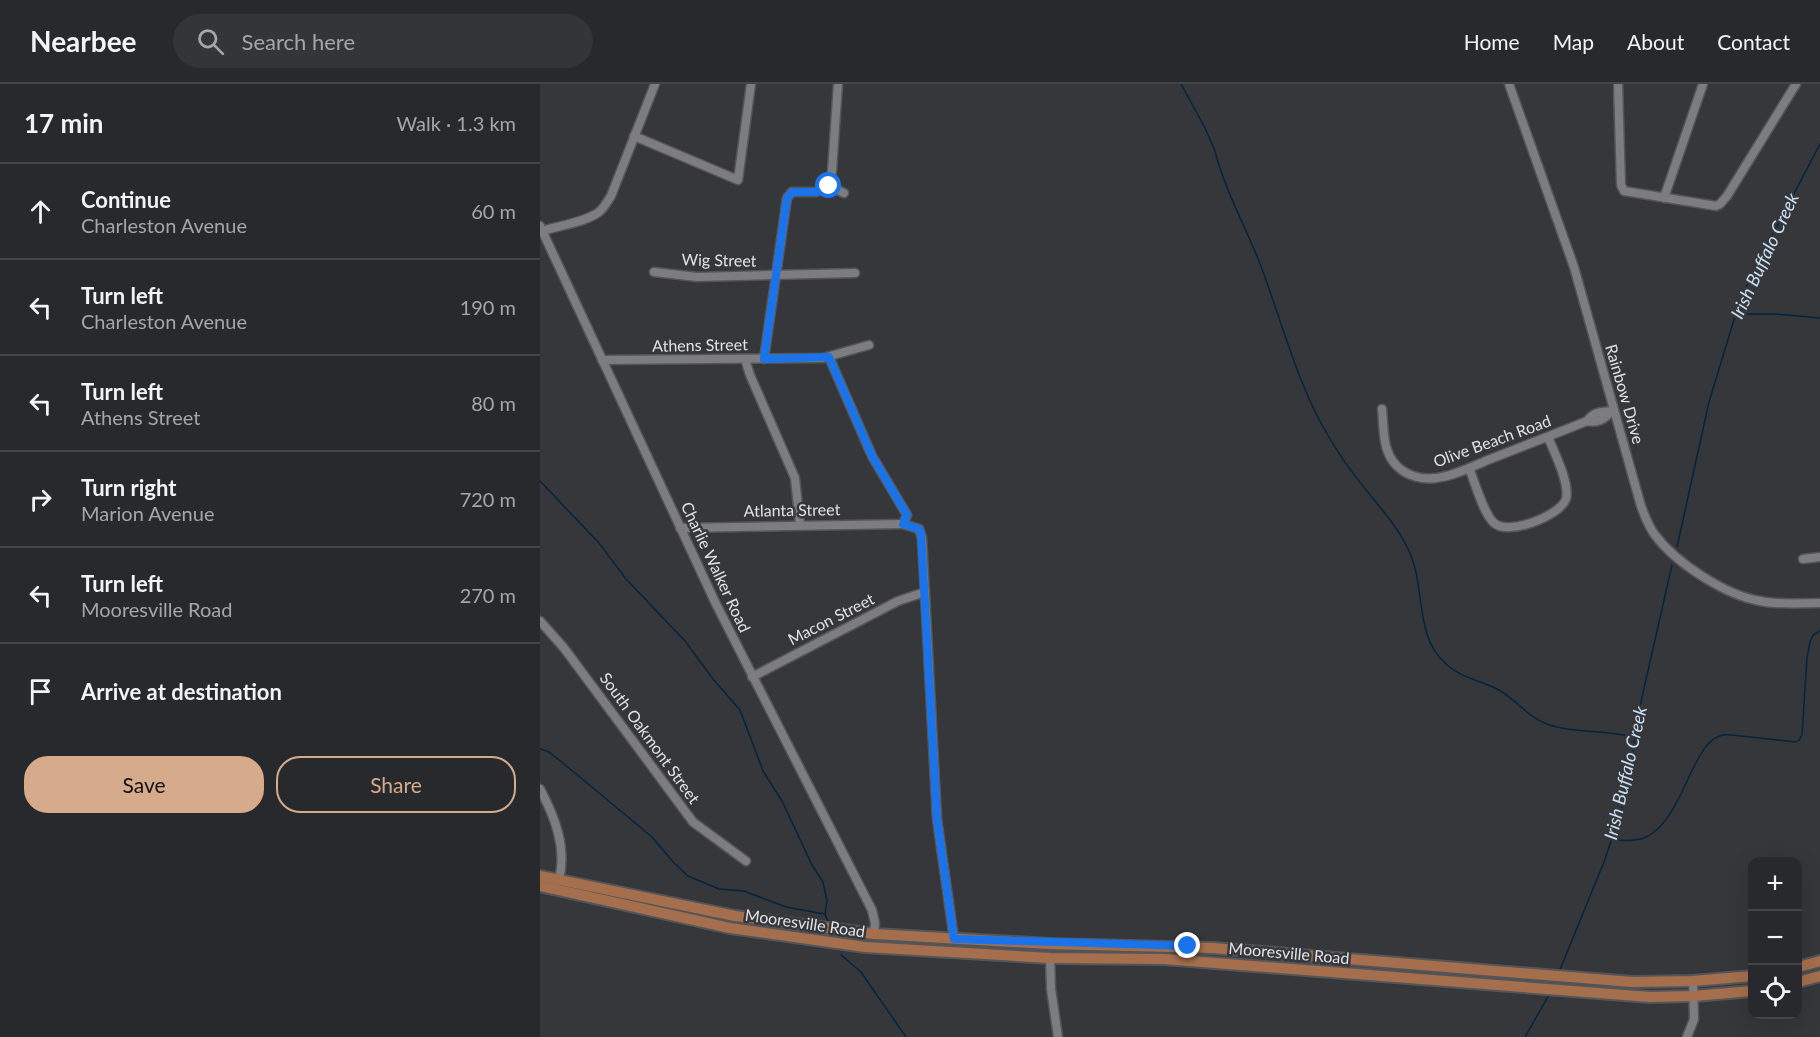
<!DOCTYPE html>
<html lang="en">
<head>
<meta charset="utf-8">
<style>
	body { margin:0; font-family:Lato,sans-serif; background:#343538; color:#f1f3f6 }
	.controls { position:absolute; right:18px; bottom:18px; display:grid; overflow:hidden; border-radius:12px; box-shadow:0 6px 24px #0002 }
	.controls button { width:54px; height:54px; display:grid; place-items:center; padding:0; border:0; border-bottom:2px solid #444548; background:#28292c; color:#f1f3f6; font:30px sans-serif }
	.stop { position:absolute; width:18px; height:18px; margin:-14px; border:4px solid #1a73e8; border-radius:50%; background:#fff }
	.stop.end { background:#1a73e8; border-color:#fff; box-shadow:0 2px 6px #0008 }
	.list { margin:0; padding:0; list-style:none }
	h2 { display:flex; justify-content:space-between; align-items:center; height:78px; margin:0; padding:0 24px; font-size:26px }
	h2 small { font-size:20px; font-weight:400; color:#a5a6a9 }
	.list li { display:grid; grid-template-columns:39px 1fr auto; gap:18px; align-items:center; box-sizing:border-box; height:96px; padding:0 24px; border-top:2px solid #444548 }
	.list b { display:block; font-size:22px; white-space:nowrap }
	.list p { margin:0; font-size:20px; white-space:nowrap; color:#a5a6a9 }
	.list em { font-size:20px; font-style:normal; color:#a5a6a9 }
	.actions { display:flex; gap:12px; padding:18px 24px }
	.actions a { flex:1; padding:14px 0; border:2px solid #d6ab8b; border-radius:24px; text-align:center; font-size:21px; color:#d6ab8b }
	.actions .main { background:#d6ab8b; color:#111 }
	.icon { flex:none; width:33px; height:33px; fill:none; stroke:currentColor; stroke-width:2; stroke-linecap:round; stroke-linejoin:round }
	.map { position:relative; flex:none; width:1280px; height:953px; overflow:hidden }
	header { display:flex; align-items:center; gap:36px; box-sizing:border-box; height:84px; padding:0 30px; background:#28292c; border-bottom:2px solid #444548 }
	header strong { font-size:28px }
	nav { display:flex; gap:33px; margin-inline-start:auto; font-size:21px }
	.search { width:420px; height:54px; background:#343538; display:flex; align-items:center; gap:15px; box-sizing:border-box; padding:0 21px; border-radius:33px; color:#a5a6a9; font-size:22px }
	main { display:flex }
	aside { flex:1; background:#28292c }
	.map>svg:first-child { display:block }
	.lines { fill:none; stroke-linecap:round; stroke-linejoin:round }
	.stream { stroke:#032540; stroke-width:1.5 }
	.minor-casing { stroke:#545558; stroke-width:11 }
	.major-casing { stroke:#545558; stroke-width:14 }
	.minor { stroke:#7d7d81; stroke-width:8 }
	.major { stroke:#a56f4d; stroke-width:10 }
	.route { stroke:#1a73e8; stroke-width:8 }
	.labels { text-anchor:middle; stroke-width:5; stroke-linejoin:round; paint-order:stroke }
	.street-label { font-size:16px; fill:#e2e2e4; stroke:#36373a }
	.water-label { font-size:18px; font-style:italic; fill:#c9e0f5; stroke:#36373a }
</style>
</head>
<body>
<header>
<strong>Nearbee</strong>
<div class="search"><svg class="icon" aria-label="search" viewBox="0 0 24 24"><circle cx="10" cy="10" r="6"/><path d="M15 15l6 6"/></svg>Search here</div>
<nav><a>Home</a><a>Map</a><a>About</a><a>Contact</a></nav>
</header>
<main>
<aside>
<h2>17 min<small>Walk · 1.3 km</small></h2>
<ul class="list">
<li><svg class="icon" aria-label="ahead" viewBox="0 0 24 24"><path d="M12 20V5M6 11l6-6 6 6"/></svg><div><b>Continue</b><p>Charleston Avenue</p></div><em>60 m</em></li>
<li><svg class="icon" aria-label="left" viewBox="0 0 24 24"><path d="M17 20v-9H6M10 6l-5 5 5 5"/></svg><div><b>Turn left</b><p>Charleston Avenue</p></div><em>190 m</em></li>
<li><svg class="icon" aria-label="left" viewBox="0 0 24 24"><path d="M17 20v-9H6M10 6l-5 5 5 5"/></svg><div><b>Turn left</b><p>Athens Street</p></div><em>80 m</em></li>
<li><svg class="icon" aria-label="right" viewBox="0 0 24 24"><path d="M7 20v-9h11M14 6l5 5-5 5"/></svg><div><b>Turn right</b><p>Marion Avenue</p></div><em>720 m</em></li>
<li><svg class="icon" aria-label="left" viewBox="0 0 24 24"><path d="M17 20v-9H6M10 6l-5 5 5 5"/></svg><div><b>Turn left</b><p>Mooresville Road</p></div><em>270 m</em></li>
<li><svg class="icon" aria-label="arrive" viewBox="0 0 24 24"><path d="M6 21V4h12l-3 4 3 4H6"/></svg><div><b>Arrive at destination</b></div></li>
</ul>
<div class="actions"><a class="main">Save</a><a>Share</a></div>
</aside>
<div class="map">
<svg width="1280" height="953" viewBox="0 0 1280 953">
	<rect width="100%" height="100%" fill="#36373a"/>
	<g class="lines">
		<g class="stream">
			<path d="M 641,0 L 665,44 L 675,67 C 683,100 703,139 717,172 C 739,227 753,288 782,341 C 794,363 814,392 831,412 C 845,429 860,447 869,467 C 886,504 874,552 906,580 C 921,594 942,597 959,606 C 977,616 987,633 1007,640 C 1034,650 1067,645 1096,654"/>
			<path d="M 1197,230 L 1235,230 L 1280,234"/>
			<path d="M 0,397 L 59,459 L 86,495 L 145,557 L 173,595 L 200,626 L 223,687 L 242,717 L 272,781 L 283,798 L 287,817 L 285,830 L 288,838"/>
			<path d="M 1137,463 L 1169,318 L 1199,219 L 1213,188 L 1280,60"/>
			<path d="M 0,665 L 9,668 L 29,684 L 112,753 L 133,778 L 148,792 L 179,805 L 204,807 L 246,823 L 284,830"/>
			<path d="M 1072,756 C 1083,756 1094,758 1104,754 C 1145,736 1151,656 1183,651 C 1189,650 1195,652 1201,652 C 1219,654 1238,656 1256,658 L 1259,656 L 1262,651 L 1267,574 L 1270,558 L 1273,551 L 1280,547"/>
			<path d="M 301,871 L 321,888 L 366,953"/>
			<path d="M 1019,888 L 1064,778 L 1079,733 L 1085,712 L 1102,613 L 1132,481"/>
			<path d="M 985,953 L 1010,909"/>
		</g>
		<g class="minor-casing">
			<g id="minor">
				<path d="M 969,0 L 1034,183 L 1101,422 C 1105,432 1108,442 1115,451 C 1136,479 1185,511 1220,517 C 1239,521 1260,519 1280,519"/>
				<path d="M 1078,0 L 1081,101 L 1084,107 L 1176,122 L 1180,120 L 1187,112 L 1256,0"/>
				<path d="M 94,52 L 198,96 L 211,0"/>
				<path d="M 289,102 L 304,109"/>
				<path d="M 1124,114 L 1163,0"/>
				<path d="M 0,142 L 176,520 L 332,826 L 335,839 L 334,850"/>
				<path d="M 2,147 C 18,142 46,138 59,128 C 64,124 67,118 71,112 L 115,0"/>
				<path d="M 114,188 L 157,193 L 315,189"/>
				<path d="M 289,273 L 332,372 L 367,431 L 363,440 L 379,445 L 382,454 L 397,735 L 414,855"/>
				<path d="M 205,275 L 210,291 L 255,394 L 260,441"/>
				<path d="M 224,275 L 247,114 L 252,108 L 276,108 L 289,102 L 292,87 L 298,0"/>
				<path d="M 62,276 L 283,274 L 329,261"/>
				<path d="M 842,325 C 844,344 842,368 857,382 C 867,392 882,396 896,394 C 914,392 931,383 948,376 C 981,363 1015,350 1047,337 C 1057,324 1063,330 1074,326"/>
				<path d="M 1047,337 C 1056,339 1065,336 1070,328"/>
				<path d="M 929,384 C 935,398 943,429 954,439 C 968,452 1020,432 1026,415 C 1030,399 1014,368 1008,353"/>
				<path d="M 140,444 L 363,440"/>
				<path d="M 1263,475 L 1280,473"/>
				<path d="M 0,537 L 24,564 L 153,738 L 206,777"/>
				<path d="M 212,593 L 358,517 L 385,508"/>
				<path d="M 0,705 C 15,733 27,764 19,796"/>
				<path d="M 510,874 L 511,905 L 518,953"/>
				<path d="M 1147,953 L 1154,935 L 1153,897"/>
			</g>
		</g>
		<g class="major-casing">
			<g id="major">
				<path d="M 0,792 L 195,832 L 334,850 L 509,860 L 673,864 L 1092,898 L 1153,897 L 1212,892"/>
				<path d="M 0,802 L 190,844 L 325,863 L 510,874 L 624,875 L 1110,913 L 1154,912 L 1212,907"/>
				<path d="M 1258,883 L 1280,877"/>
				<path d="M 1258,898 L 1280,892"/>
			</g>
		</g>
		<use href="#minor" class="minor"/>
		<use href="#major" class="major"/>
	</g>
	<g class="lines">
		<path class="route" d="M 289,102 L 276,108 L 252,108 L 247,114 L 224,275 L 289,273 L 332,372 L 367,431 L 363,440 L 379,445 L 381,449 L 397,735 L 414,855 L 648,862"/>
	</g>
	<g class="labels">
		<g class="street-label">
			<text transform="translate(179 176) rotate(1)" y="6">Wig Street</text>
			<text transform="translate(160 261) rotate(-1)" y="6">Athens Street</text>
			<text transform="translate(1085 310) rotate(74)" y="6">Rainbow Drive</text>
			<text transform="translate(952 357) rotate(-20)" y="6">Olive Beach Road</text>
			<text transform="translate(252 426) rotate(-1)" y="6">Atlanta Street</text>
			<text transform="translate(176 483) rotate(65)" y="6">Charlie Walker Road</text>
			<text transform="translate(291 535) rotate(-27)" y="6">Macon Street</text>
			<text transform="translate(110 654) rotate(54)" y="6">South Oakmont Street</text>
			<text transform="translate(265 839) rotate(8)" y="6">Mooresville Road</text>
			<text transform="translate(749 869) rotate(5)" y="6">Mooresville Road</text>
		</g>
		<g class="water-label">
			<text transform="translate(1225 172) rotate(-65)" y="6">Irish Buffalo Creek</text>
			<text transform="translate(1086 689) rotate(-77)" y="6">Irish Buffalo Creek</text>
		</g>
	</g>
</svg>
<div class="controls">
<button>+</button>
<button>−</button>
<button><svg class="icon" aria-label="locate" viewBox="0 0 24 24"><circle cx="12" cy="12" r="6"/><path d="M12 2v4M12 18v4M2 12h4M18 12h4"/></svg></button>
</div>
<div class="stop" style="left:289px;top:102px"></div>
<div class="stop end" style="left:648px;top:862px"></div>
</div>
</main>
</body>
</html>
